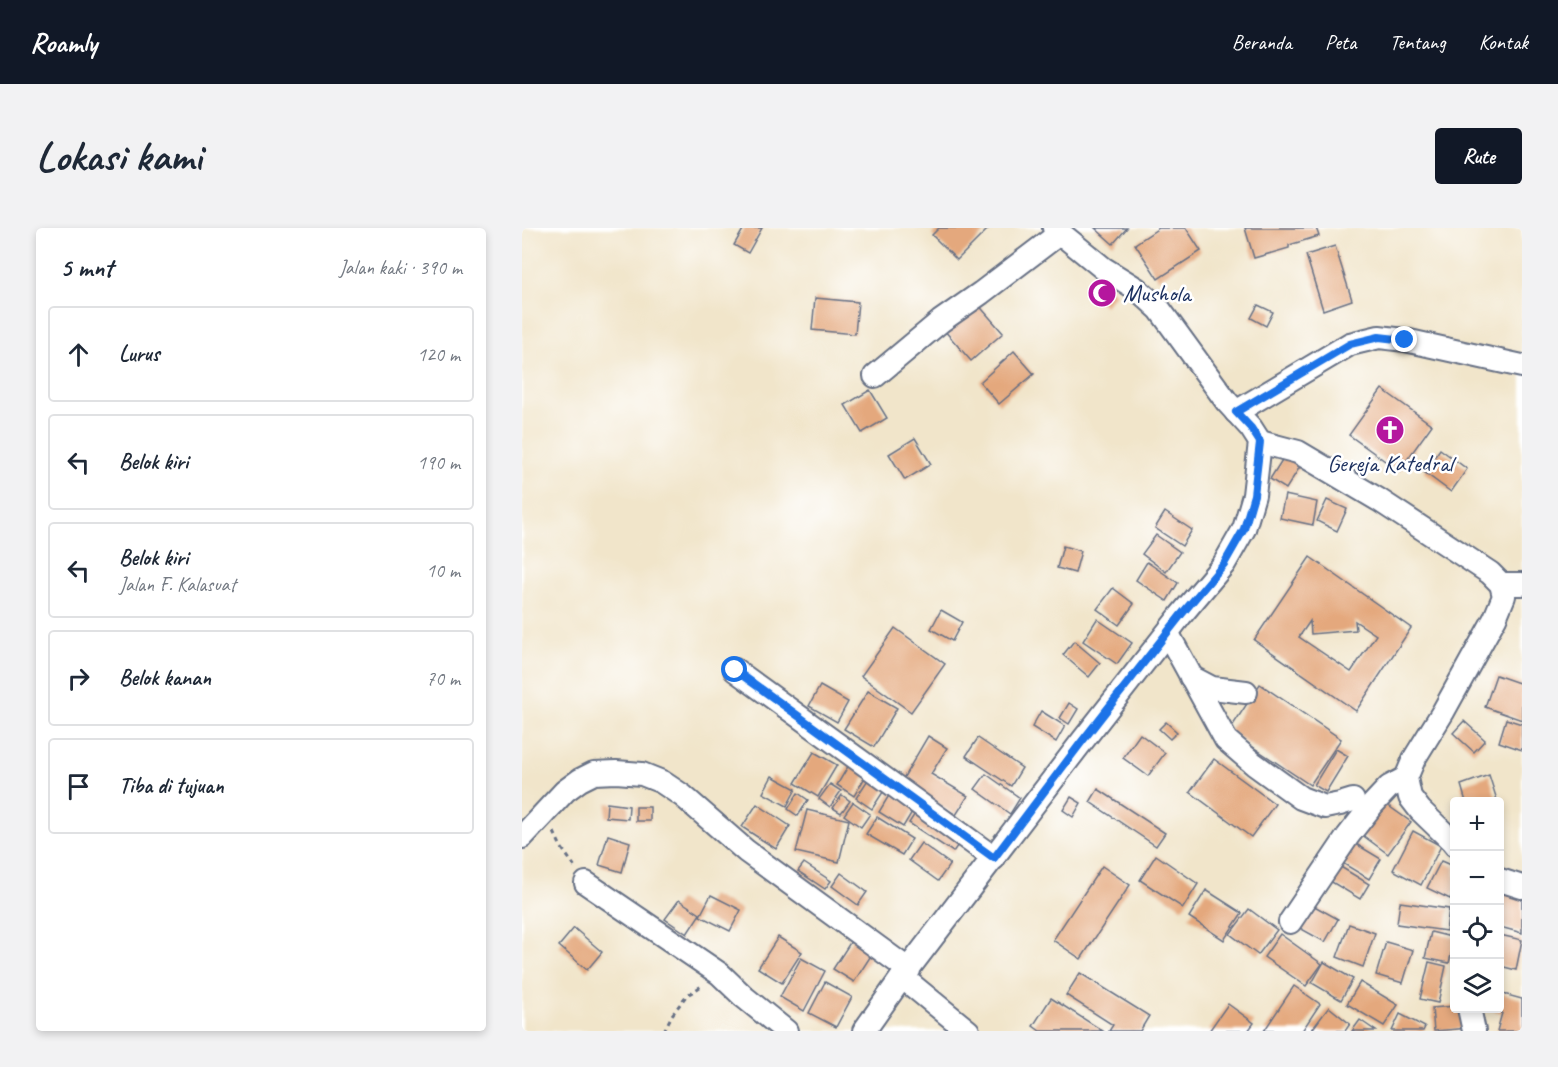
<!DOCTYPE html>
<html lang="id">
<head>
<meta charset="utf-8">
<style>
	body { margin:0; font-family:Caveat,sans-serif; background:#f2f2f3; color:#1f2937 }
	.controls { position:absolute; right:18px; bottom:18px; display:grid; overflow:hidden; border-radius:6px; box-shadow:0 3px 9px #0003 }
	.controls button { width:54px; height:54px; display:grid; place-items:center; padding:0; border:0; border-bottom:2px solid #e0e1e3; background:#fff; color:#1f2937; font:30px sans-serif }
	.stop { position:absolute; width:18px; height:18px; margin:-14px; border:4px solid #1a73e8; border-radius:50%; background:#fff }
	.stop.end { background:#1a73e8; border-color:#fff; box-shadow:0 2px 6px #0008 }
	.list { margin:0; padding:0; list-style:none }
	h2 { display:flex; justify-content:space-between; align-items:center; height:78px; margin:0; padding:0 24px; font-size:26px }
	h2 small { font-size:20px; font-weight:400; color:#747a83 }
	.list li { display:grid; grid-template-columns:39px 1fr auto; gap:18px; align-items:center; box-sizing:border-box; height:96px; margin:0 12px 12px; padding:0 12px; border:2px solid #e0e1e3; border-radius:6px }
	.list b { display:block; font-size:22px; white-space:nowrap }
	.list p { margin:0; font-size:20px; white-space:nowrap; color:#747a83 }
	.list em { font-size:20px; font-style:normal; color:#747a83 }
	.icon { flex:none; width:33px; height:33px; fill:none; stroke:currentColor; stroke-width:2; stroke-linecap:round; stroke-linejoin:round }
	.map { position:relative; flex:none; width:1000px; height:803px; overflow:hidden; border-radius:6px }
	header { display:flex; align-items:center; gap:36px; box-sizing:border-box; height:84px; padding:0 30px; background:#111827; color:#fff }
	header strong { font-size:28px }
	nav { display:flex; gap:33px; margin-inline-start:auto; font-size:21px }
	.intro { display:flex; align-items:center; justify-content:space-between; box-sizing:border-box; height:144px; padding:0 36px }
	h1 { margin:0; font-size:42px }
	.button { padding:15px 27px; border-radius:6px; background:#111827; color:#fff; font-size:21px; font-weight:700 }
	main { display:flex; gap:36px; padding:0 36px }
	aside { flex:1; background:#fff; border-radius:6px; box-shadow:0 3px 9px #0003 }
	.map>svg:first-child { display:block }
	.building { fill:#e4a87d; fill-rule:evenodd }
	.lines { fill:none; stroke-linecap:round; stroke-linejoin:round }
	.minor-casing { stroke:#666f84; stroke-width:26 }
	.path { stroke:#666f84; stroke-width:3; stroke-dasharray:4.5 4.5; stroke-linecap:butt }
	.minor { stroke:#fff; stroke-width:22 }
	.route { stroke:#1a73e8; stroke-width:8 }
	.labels { text-anchor:middle; stroke-width:5; stroke-linejoin:round; paint-order:stroke }
	.poi-label { font-size:24px; fill:#1b2f5e; stroke:#fff; text-anchor:start }
</style>
</head>
<body>
<header>
<strong>Roamly</strong>
<nav><a>Beranda</a><a>Peta</a><a>Tentang</a><a>Kontak</a></nav>
</header>
<div class="intro"><h1>Lokasi kami</h1><a class="button">Rute</a></div>
<main>
<aside>
<h2>5 mnt<small>Jalan kaki · 390 m</small></h2>
<ul class="list">
<li><svg class="icon" aria-label="ahead" viewBox="0 0 24 24"><path d="M12 20V5M6 11l6-6 6 6"/></svg><div><b>Lurus</b></div><em>120 m</em></li>
<li><svg class="icon" aria-label="left" viewBox="0 0 24 24"><path d="M17 20v-9H6M10 6l-5 5 5 5"/></svg><div><b>Belok kiri</b></div><em>190 m</em></li>
<li><svg class="icon" aria-label="left" viewBox="0 0 24 24"><path d="M17 20v-9H6M10 6l-5 5 5 5"/></svg><div><b>Belok kiri</b><p>Jalan F. Kalasuat</p></div><em>10 m</em></li>
<li><svg class="icon" aria-label="right" viewBox="0 0 24 24"><path d="M7 20v-9h11M14 6l5 5-5 5"/></svg><div><b>Belok kanan</b></div><em>70 m</em></li>
<li><svg class="icon" aria-label="arrive" viewBox="0 0 24 24"><path d="M6 21V4h12l-3 4 3 4H6"/></svg><div><b>Tiba di tujuan</b></div></li>
</ul>
</aside>
<div class="map">
<svg width="1000" height="803" viewBox="0 0 1000 803">
	<rect width="100%" height="100%" fill="#fff"/>
	<filter id="ink" filterUnits="userSpaceOnUse"><feTurbulence type="fractalNoise" baseFrequency=".0167" numOctaves="2"/><feDisplacementMap in="SourceGraphic" scale="12" xChannelSelector="R" yChannelSelector="G"/><feConvolveMatrix kernelMatrix="1 2 1 2 8 2 1 2 1" color-interpolation-filters="sRGB"/></filter>
	<filter id="wash" filterUnits="userSpaceOnUse"><feTurbulence type="fractalNoise" baseFrequency=".008" numOctaves="4" result="noise"/><feDisplacementMap in="SourceGraphic" scale="24" xChannelSelector="R" yChannelSelector="G"/><feGaussianBlur stdDeviation="1.35" result="paint"/><feColorMatrix in="noise" values="0 0 0 0 0 0 0 0 0 0 0 0 0 0 0 0 0 1.4 0 .05"/><feComposite in="paint" operator="in"/></filter>
	<g filter="url(#wash)">
		<rect width="100%" height="100%" fill="#f1e5ca"/>
		<g id="blocks">
			<g class="building">
				<path d="M 222,0 L 240,0 L 226,25 L 212,17 Z"/>
				<path d="M 417,0 L 467,0 L 435,32 L 410,7 Z"/>
				<path d="M 573,0 L 605,0 L 591,16 Z"/>
				<path d="M 637,0 L 664,0 L 679,23 L 636,51 L 613,16 Z"/>
				<path d="M 723,0 L 794,0 L 797,8 L 767,17 L 767,20 L 732,30 Z"/>
				<path d="M 813,18 L 830,72 L 801,82 L 784,27 Z"/>
				<path d="M 577,52 L 593,66 L 583,78 L 567,65 Z"/>
				<path d="M 293,70 L 336,74 L 333,106 L 290,102 Z"/>
				<path d="M 454,74 L 481,105 L 449,133 L 422,102 Z"/>
				<path d="M 736,77 L 751,84 L 744,98 L 729,90 Z"/>
				<path d="M 492,123 L 512,146 L 477,176 L 458,154 Z"/>
				<path d="M 860,161 L 910,197 L 877,243 L 827,207 Z"/>
				<path d="M 348,162 L 365,190 L 340,205 L 323,177 Z"/>
				<path d="M 393,210 L 409,236 L 383,252 L 367,226 Z"/>
				<path d="M 918,221 L 945,241 L 929,264 L 902,244 Z"/>
				<path d="M 763,227 L 779,237 L 764,261 L 748,251 Z"/>
				<path d="M 763,267 L 795,274 L 791,297 L 758,290 Z"/>
				<path d="M 805,272 L 825,281 L 815,303 L 795,293 Z"/>
				<path d="M 643,284 L 670,302 L 660,318 L 633,300 Z"/>
				<path d="M 634,307 L 658,324 L 644,344 L 620,326 Z"/>
				<path d="M 541,318 L 559,323 L 553,345 L 535,340 Z"/>
				<path d="M 788,329 L 889,400 L 834,483 L 732,412 ZM 788,393 L 789,406 L 834,402 L 833,393 L 854,407 L 829,444 L 777,409 Z"/>
				<path d="M 625,334 L 656,355 L 645,373 L 614,352 Z"/>
				<path d="M 591,360 L 612,376 L 597,397 L 575,381 Z"/>
				<path d="M 419,382 L 440,394 L 430,413 L 409,401 Z"/>
				<path d="M 575,391 L 610,415 L 595,436 L 561,413 Z"/>
				<path d="M 373,400 L 423,436 L 389,484 L 339,448 Z"/>
				<path d="M 552,413 L 578,435 L 567,449 L 541,427 Z"/>
				<path d="M 974,447 L 1000,456 L 1000,492 L 963,479 Z"/>
				<path d="M 738,456 L 819,511 L 788,557 L 707,503 Z"/>
				<path d="M 298,458 L 326,474 L 315,494 L 287,478 Z"/>
				<path d="M 346,463 L 375,480 L 352,519 L 322,501 Z"/>
				<path d="M 547,475 L 556,481 L 547,496 L 538,490 Z"/>
				<path d="M 519,483 L 543,498 L 534,514 L 510,499 Z"/>
				<path d="M 984,491 L 1000,496 L 1000,522 L 977,514 Z"/>
				<path d="M 942,493 L 963,512 L 952,524 L 931,505 Z"/>
				<path d="M 644,494 L 655,504 L 648,511 L 637,501 Z"/>
				<path d="M 618,506 L 643,525 L 626,548 L 601,530 Z"/>
				<path d="M 406,508 L 425,520 L 409,546 L 446,568 L 434,587 L 379,554 Z"/>
				<path d="M 456,510 L 500,540 L 489,558 L 444,528 Z"/>
				<path d="M 814,521 L 826,528 L 804,564 L 792,557 Z"/>
				<path d="M 292,524 L 315,537 L 296,569 L 273,555 Z"/>
				<path d="M 692,531 L 753,576 L 729,609 L 668,564 Z"/>
				<path d="M 328,535 L 345,546 L 332,568 L 315,557 Z"/>
				<path d="M 464,546 L 498,570 L 488,586 L 453,561 Z"/>
				<path d="M 349,547 L 365,558 L 350,581 L 334,570 Z"/>
				<path d="M 967,547 L 975,572 L 970,574 L 944,574 L 939,557 Z"/>
				<path d="M 250,548 L 274,561 L 265,578 L 241,565 Z"/>
				<path d="M 308,556 L 319,563 L 308,579 L 297,571 Z"/>
				<path d="M 576,561 L 643,605 L 634,618 L 568,574 Z"/>
				<path d="M 369,564 L 393,579 L 381,599 L 357,584 Z"/>
				<path d="M 276,565 L 286,572 L 276,588 L 266,581 Z"/>
				<path d="M 320,567 L 328,573 L 319,585 L 311,580 Z"/>
				<path d="M 549,569 L 559,575 L 551,589 L 541,582 Z"/>
				<path d="M 331,574 L 348,586 L 339,599 L 322,587 Z"/>
				<path d="M 861,574 L 889,594 L 866,626 L 839,606 Z"/>
				<path d="M 85,575 L 107,578 L 106,591 L 84,589 Z"/>
				<path d="M 235,576 L 268,598 L 254,621 L 220,599 Z"/>
				<rect x="114" y="579" width="14" height="14"/>
				<path d="M 396,581 L 440,611 L 431,624 L 387,595 Z"/>
				<path d="M 285,582 L 327,592 L 317,634 L 274,624 Z"/>
				<path d="M 355,589 L 390,611 L 380,627 L 344,606 Z"/>
				<path d="M 891,603 L 919,618 L 899,657 L 871,642 Z"/>
				<path d="M 86,607 L 108,614 L 100,644 L 77,637 Z"/>
				<path d="M 829,613 L 859,631 L 847,651 L 817,633 Z"/>
				<path d="M 399,615 L 428,636 L 416,653 L 387,632 Z"/>
				<path d="M 634,627 L 676,656 L 661,680 L 618,652 Z"/>
				<path d="M 919,633 L 933,639 L 933,662 L 928,671 L 905,660 Z"/>
				<path d="M 282,635 L 309,653 L 303,661 L 276,643 Z"/>
				<path d="M 580,638 L 608,657 L 559,731 L 531,712 Z"/>
				<path d="M 817,638 L 847,656 L 838,671 L 808,653 Z"/>
				<path d="M 319,645 L 345,664 L 336,677 L 310,658 Z"/>
				<path d="M 684,662 L 720,685 L 702,712 L 667,689 Z"/>
				<path d="M 978,663 L 1000,668 L 1000,705 L 978,699 Z"/>
				<path d="M 189,667 L 219,682 L 208,703 L 178,688 Z"/>
				<path d="M 157,672 L 178,686 L 165,706 L 143,691 Z"/>
				<path d="M 878,674 L 927,681 L 924,703 L 875,696 Z"/>
				<path d="M 787,675 L 816,691 L 803,714 L 774,698 Z"/>
				<path d="M 727,681 L 755,702 L 736,727 L 708,706 Z"/>
				<path d="M 827,696 L 853,705 L 841,739 L 815,729 Z"/>
				<path d="M 52,700 L 80,724 L 65,742 L 37,718 Z"/>
				<path d="M 909,704 L 933,710 L 927,735 L 903,730 Z"/>
				<path d="M 758,706 L 800,736 L 784,758 L 742,729 Z"/>
				<path d="M 978,707 L 1000,712 L 994,742 L 978,738 Z"/>
				<path d="M 256,709 L 280,724 L 260,755 L 236,740 Z"/>
				<path d="M 331,710 L 352,723 L 332,754 L 311,741 Z"/>
				<path d="M 864,714 L 891,722 L 881,755 L 854,747 Z"/>
				<path d="M 279,730 L 303,743 L 282,783 L 258,769 Z"/>
				<path d="M 802,734 L 831,751 L 819,772 L 790,755 Z"/>
				<path d="M 907,734 L 924,738 L 916,775 L 898,771 Z"/>
				<path d="M 558,745 L 627,788 L 618,803 L 587,803 L 591,797 L 544,767 Z"/>
				<path d="M 303,754 L 330,769 L 314,799 L 287,785 Z"/>
				<path d="M 838,754 L 876,777 L 862,798 L 825,776 Z"/>
				<path d="M 772,758 L 798,776 L 780,803 L 742,803 Z"/>
				<path d="M 978,765 L 1000,771 L 1000,803 L 975,803 L 980,785 L 967,781 L 978,780 Z"/>
				<path d="M 529,770 L 581,803 L 518,803 L 511,798 Z"/>
				<path d="M 706,776 L 732,795 L 726,803 L 687,803 Z"/>
				<path d="M 933,778 L 933,780 L 946,780 L 948,800 L 912,803 L 910,780 Z"/>
				<path d="M 807,779 L 828,796 L 823,803 L 789,803 Z"/>
				<path d="M 878,786 L 903,799 L 901,803 L 870,803 Z"/>
				<path d="M 838,792 L 854,803 L 830,803 Z"/>
			</g>
		</g>
	</g>
	<g filter="url(#ink)">
		<use href="#blocks" fill-opacity="0" stroke="#666f84" stroke-width="1.5"/>
		<g class="lines">
			<g class="minor-casing">
				<g id="minor">
					<path d="M 353,148 L 419,93 L 459,65 L 538,5"/>
					<path d="M 714,184 L 828,116 L 857,109 L 883,112 L 1000,138"/>
					<path d="M 738,214 L 776,224 L 857,272 L 968,345 L 979,356 L 982,368 L 973,390 L 921,484 L 892,531 L 884,550 L 888,569 L 898,582 L 929,612 L 933,617"/>
					<path d="M 979,356 L 1000,356"/>
					<path d="M 646,406 L 704,512 L 732,536 L 779,570 L 803,579 L 818,576 L 831,572"/>
					<path d="M 213,442 L 472,630"/>
					<path d="M 669,449 L 690,460 L 724,464"/>
					<path d="M 0,609 L 43,563 L 58,552 L 72,545 L 94,544 L 120,546 L 140,554 L 161,568 L 224,623 L 387,742"/>
					<path d="M 978,652 L 1000,659"/>
					<path d="M 64,655 L 198,746 L 222,769 L 264,803"/>
					<path d="M 768,694 L 826,608 L 851,576 L 867,559 L 884,550"/>
					<path d="M 380,749 L 446,803"/>
					<path d="M 947,780 L 952,803"/>
					<path d="M 342,803 L 380,749 L 558,516 L 659,387 L 702,336 L 722,301 L 732,267 L 738,214 L 729,200 L 705,174 L 638,82 L 615,61 L 581,40 L 532,0"/>
				</g>
			</g>
			<g class="path">
				<path d="M 32,604 L 39,619 L 53,639"/>
				<path d="M 142,803 L 150,787 L 164,768 L 181,757"/>
			</g>
			<use href="#minor" class="minor"/>
		</g>
	</g>
	<g class="lines" filter="url(#ink)">
		<path class="route" d="M 213,442 L 472,630 L 558,516 L 659,387 L 702,336 L 722,301 L 732,267 L 738,214 L 729,200 L 714,184 L 828,116 L 857,109 L 883,112"/>
	</g>
	<defs>
		<g id="mosque-disc" transform="scale(1.5)"><circle r="9.5" fill="#b5179e" stroke="#fff"/><path d="M3.5-4.9A6 6 0 1 0 3.5 4.9A5 5 0 1 1 3.5-4.9Z" fill="#fff"/></g>
		<g id="church-disc" transform="scale(1.5)"><circle r="9.5" fill="#b5179e" stroke="#fff"/><path d="M-1.2-6h2.4v3.5h3.3v2.4h-3.3V6h-2.4V-.1h-3.3v-2.4h3.3Z" fill="#fff"/></g>
	</defs>
	<g fill-rule="evenodd">
		<use href="#mosque-disc" x="580" y="65"/>
		<use href="#church-disc" x="868" y="202"/>
	</g>
	<g class="labels">
		<g class="poi-label">
			<text x="601" y="73">Mushola</text>
			<text x="868" y="243" text-anchor="middle">Gereja Katedral</text>
		</g>
	</g>
</svg>
<div class="controls">
<button>+</button>
<button>−</button>
<button><svg class="icon" aria-label="locate" viewBox="0 0 24 24"><circle cx="12" cy="12" r="6"/><path d="M12 2v4M12 18v4M2 12h4M18 12h4"/></svg></button>
<button><svg class="icon" aria-label="layers" viewBox="0 0 24 24"><path d="M12 4l9 5-9 5-9-5zM3 14l9 5 9-5"/></svg></button>
</div>
<div class="stop" style="left:213px;top:442px"></div>
<div class="stop end" style="left:883px;top:112px"></div>
</div>
</main>
</body>
</html>
